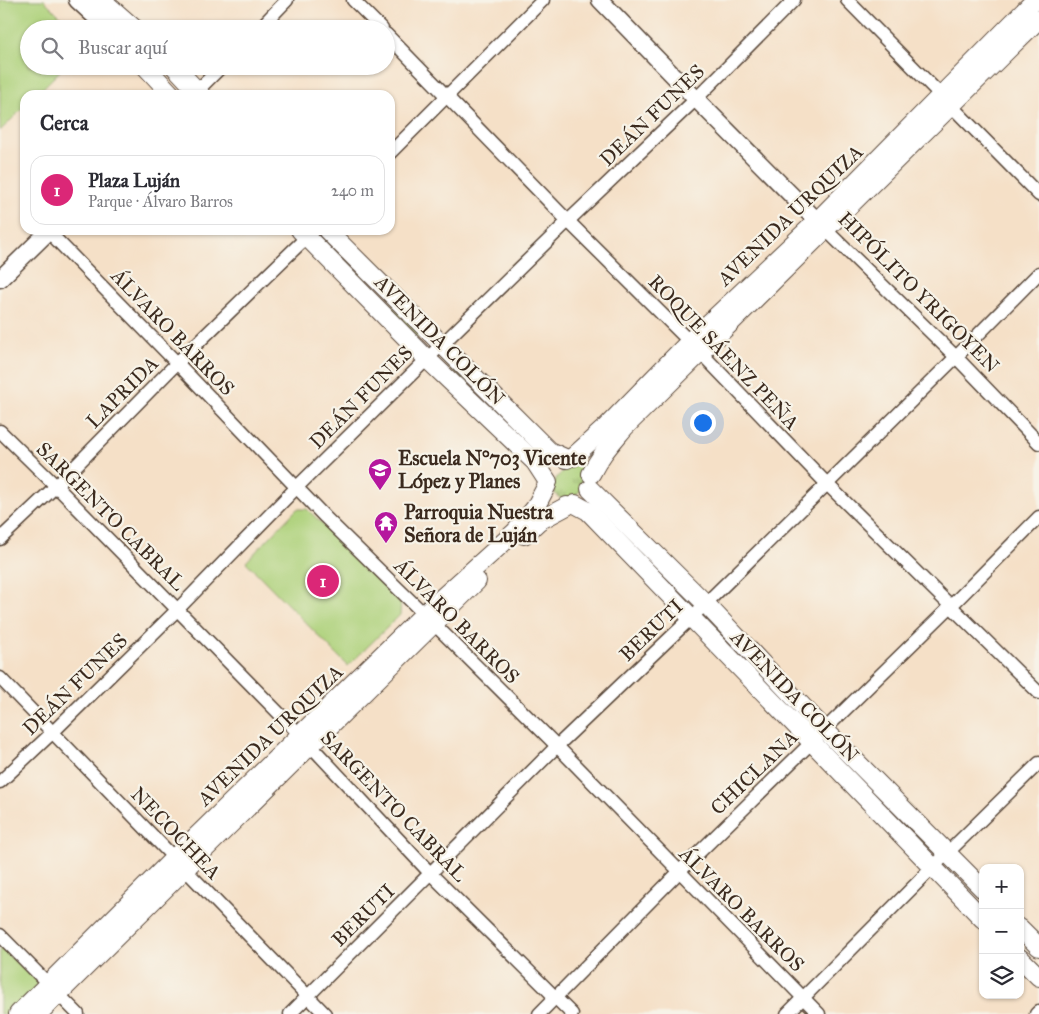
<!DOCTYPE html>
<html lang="es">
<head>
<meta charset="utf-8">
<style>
	body { margin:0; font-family:"IM FELL Great Primer",serif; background:#f7f7f7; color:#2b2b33 }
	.controls { position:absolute; right:15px; bottom:15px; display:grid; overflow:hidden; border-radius:10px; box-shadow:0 1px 4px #0004 }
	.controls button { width:45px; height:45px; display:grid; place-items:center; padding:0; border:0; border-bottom:1px solid #e1e1e2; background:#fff; color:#2b2b33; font:25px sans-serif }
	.you { position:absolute; left:702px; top:422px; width:18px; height:18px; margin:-12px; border:4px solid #fff; border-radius:50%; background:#1a73e8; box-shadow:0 0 0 8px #1a73e833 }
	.badge { display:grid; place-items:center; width:32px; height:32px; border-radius:50%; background:#db2777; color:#fff; font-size:16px; font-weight:700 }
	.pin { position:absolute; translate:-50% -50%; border:2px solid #fff; box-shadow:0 1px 5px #0006 }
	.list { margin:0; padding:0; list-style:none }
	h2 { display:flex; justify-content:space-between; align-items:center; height:65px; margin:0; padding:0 20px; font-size:21px }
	h2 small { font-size:16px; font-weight:400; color:#7c7c81 }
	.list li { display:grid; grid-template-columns:32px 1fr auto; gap:15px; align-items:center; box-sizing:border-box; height:70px; margin:0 10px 10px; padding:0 10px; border:1px solid #e1e1e2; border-radius:15px }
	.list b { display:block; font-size:19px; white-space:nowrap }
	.list p { margin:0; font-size:16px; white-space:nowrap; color:#7c7c81 }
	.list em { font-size:16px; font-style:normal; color:#7c7c81 }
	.icon { flex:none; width:28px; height:28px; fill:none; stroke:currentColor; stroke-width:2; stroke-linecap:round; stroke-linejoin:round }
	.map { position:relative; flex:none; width:1039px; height:1014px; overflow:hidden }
	.search { position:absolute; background:#fff; box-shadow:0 1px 4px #0004; left:20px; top:20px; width:375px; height:55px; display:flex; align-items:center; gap:12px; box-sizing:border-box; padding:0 18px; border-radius:28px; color:#7c7c81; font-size:19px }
	.panel { position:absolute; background:#fff; box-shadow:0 1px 4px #0004; left:20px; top:90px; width:375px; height:145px; border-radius:15px }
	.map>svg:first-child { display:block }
	.grass { fill:url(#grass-tufts); stroke:#747e4c }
	.park { fill:#add17a; stroke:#747e4c }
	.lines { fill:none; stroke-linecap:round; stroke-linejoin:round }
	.minor-casing { stroke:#574537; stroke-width:15 }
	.tertiary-casing { stroke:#574537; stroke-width:19 }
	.secondary-casing { stroke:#574537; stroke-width:20 }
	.minor { stroke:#fff; stroke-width:12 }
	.tertiary { stroke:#fff; stroke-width:16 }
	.secondary { stroke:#fff; stroke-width:18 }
	.labels { text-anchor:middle; stroke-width:4.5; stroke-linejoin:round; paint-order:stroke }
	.street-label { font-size:20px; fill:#3b2a1e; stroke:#f7f3e8 }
	.poi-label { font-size:20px; font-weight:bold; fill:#3b2a1e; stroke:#f7f3e8; text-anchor:start }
</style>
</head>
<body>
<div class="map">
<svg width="1039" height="1014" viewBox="0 0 1039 1014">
	<defs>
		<pattern id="grass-tufts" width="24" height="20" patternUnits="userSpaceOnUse" patternTransform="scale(1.25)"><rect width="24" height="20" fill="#add17a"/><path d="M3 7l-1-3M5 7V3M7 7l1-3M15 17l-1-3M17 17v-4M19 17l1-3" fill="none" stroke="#8eaa63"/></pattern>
	</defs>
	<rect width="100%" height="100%" fill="#f7f3e8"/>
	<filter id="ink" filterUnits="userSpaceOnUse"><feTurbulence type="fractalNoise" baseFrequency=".02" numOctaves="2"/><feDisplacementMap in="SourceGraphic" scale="10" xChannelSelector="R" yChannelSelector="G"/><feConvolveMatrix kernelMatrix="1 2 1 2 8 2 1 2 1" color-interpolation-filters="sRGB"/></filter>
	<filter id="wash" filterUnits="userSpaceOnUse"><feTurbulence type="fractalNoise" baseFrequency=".0096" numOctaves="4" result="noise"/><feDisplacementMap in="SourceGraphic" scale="20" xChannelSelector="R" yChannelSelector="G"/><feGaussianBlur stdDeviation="1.12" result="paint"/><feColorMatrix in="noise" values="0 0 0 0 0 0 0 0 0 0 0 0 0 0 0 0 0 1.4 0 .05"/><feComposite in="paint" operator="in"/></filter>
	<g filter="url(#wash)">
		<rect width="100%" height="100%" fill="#f5e0c7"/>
		<g class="grass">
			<path d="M 328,239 L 421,335 L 417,338 L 325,242 Z"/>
			<path d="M 444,357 L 537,453 L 441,360 Z"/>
			<path d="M 575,464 L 581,466 L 586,472 C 587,484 586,485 578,493 C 562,508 544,491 559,475 C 564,470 568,466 575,464 Z"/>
			<path d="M 714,623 L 806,719 L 803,722 L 711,626 Z"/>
			<path d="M 832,747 L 925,843 L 922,846 L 829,750 Z"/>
		</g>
		<g class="park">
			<path d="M 0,0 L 44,0 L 73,29 L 29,29 L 29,66 L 65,66 L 36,95 L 25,95 L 25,106 L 0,131 Z"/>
			<path d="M 297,509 L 307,509 L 401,600 L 400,615 L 348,666 L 246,562 Z"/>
			<path d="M 0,934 L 46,980 L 11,1014 L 0,1014 Z"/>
		</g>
	</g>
	<g filter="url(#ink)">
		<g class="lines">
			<g class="minor-casing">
				<g id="minor">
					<path d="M 353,0 L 382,29"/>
					<path d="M 847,0 L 1039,195"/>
					<path d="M 259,29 L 287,0"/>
					<path d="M 386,34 L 568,221 L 701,353 L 827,484 L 1039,693"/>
					<path d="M 197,91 L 222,66"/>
					<path d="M 390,153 L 543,0"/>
					<path d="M 826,230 L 956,357 L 1039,443"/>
					<path d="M 48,231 L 177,363 L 325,517 L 424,614 L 557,746 L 819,1014"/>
					<path d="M 0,431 L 56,486 L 311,746 L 430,873 L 572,1014"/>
					<path d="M 0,539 L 56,486 L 177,363 L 314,230"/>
					<path d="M 0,678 L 325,1014"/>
					<path d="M 0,782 L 53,732 L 177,610 L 296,488 L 427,359 L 568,221 L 696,99 L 794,0"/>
					<path d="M 0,935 L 78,1014"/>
					<path d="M 290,1014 L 557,746 L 691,618 L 956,357 L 1039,273"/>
					<path d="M 539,1014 L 679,872 L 951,606 L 1039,517"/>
					<path d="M 787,1014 L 932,868 L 1039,763"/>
					<path d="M 1036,1014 L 1039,1011"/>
				</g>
			</g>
			<g class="tertiary-casing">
				<g id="tertiary">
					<path d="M 77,0 L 105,26"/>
					<path d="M 600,0 L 696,99 L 826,230"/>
					<path d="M 0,279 L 50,230"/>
				</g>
			</g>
			<g class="secondary-casing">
				<g id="secondary">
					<path d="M 102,0 L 135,29"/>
					<path d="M 93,2 L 113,29"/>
					<path d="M 145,66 L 172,95"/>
					<path d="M 174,66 L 201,95"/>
					<path d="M 300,230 L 427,359 L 535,462 L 548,482"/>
					<path d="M 327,230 L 549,451 L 567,459"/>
					<path d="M 573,457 L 605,428 L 690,341 L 817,221 L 1035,0"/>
					<path d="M 591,474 C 601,454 611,444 625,427 L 1039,19"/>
					<path d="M 590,489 L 705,603 L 824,729 L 983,889"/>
					<path d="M 575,504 L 588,511 L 983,919"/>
					<path d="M 524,535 L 539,521 L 567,506"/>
					<path d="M 1020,928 L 1039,947"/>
					<path d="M 1020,958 L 1039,977"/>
					<path d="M 18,1014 L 174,858 L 424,614 L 515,532 L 535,508 L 547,485"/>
					<path d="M 38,1014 L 477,581"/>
				</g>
			</g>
			<use href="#minor" class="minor"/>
			<use href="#tertiary" class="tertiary"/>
			<use href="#secondary" class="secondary"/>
		</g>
	</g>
	<defs>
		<g id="school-pin" transform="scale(1.25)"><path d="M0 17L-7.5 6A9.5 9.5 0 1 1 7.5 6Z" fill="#b5179e" stroke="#f7f3e8"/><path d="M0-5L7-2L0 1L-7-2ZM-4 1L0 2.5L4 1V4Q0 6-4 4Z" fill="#fff"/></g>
		<g id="temple-pin" transform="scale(1.25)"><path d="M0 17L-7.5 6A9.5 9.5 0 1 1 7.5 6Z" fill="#b5179e" stroke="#f7f3e8"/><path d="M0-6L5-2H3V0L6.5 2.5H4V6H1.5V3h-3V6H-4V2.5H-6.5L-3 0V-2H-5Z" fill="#fff"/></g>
	</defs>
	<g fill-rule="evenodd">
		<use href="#school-pin" x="380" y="470"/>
		<use href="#temple-pin" x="386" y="523"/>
	</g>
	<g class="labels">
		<g class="street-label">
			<text transform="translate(652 115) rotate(-44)" y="7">DEÁN FUNES</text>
			<text transform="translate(790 215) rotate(-44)" y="7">AVENIDA URQUIZA</text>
			<text transform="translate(919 292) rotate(45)" y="7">HIPÓLITO YRIGOYEN</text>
			<text transform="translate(173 332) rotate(46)" y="7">ÁLVARO BARROS</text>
			<text transform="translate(440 340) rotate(45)" y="7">AVENIDA COLÓN</text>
			<text transform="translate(724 352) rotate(46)" y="7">ROQUE SÁENZ PEÑA</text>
			<text transform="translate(122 392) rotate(-45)" y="7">LAPRIDA</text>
			<text transform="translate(361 397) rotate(-45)" y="7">DEÁN FUNES</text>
			<text transform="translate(111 516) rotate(45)" y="7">SARGENTO CABRAL</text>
			<text transform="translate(457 621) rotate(45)" y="7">ÁLVARO BARROS</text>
			<text transform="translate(651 630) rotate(-44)" y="7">BERUTI</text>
			<text transform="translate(75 684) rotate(-44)" y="7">DEÁN FUNES</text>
			<text transform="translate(795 696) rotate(46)" y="7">AVENIDA COLÓN</text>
			<text transform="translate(270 735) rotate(-44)" y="7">AVENIDA URQUIZA</text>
			<text transform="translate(754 772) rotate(-44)" y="7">CHICLANA</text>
			<text transform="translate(394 806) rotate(46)" y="7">SARGENTO CABRAL</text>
			<text transform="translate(176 833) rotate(46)" y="7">NECOCHEA</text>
			<text transform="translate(742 909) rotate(45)" y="7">ÁLVARO BARROS</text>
			<text transform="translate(363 915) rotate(-45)" y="7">BERUTI</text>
		</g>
		<g class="poi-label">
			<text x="398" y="465">Escuela N°703 Vicente<tspan x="398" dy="23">López y Planes</tspan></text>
			<text x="404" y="519">Parroquia Nuestra<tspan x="404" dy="23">Señora de Luján</tspan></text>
		</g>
	</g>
</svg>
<div class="controls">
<button>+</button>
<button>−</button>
<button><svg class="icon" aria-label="layers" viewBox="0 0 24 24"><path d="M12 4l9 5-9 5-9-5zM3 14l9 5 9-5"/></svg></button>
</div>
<div class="you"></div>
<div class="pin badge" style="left:323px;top:581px">1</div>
<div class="search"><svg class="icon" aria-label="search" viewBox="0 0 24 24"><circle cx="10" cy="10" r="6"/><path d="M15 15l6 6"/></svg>Buscar aquí</div>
<section class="panel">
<h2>Cerca<small></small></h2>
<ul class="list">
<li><span class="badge">1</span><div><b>Plaza Luján</b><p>Parque · Álvaro Barros</p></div><em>240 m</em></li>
</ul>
</section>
</div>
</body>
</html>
